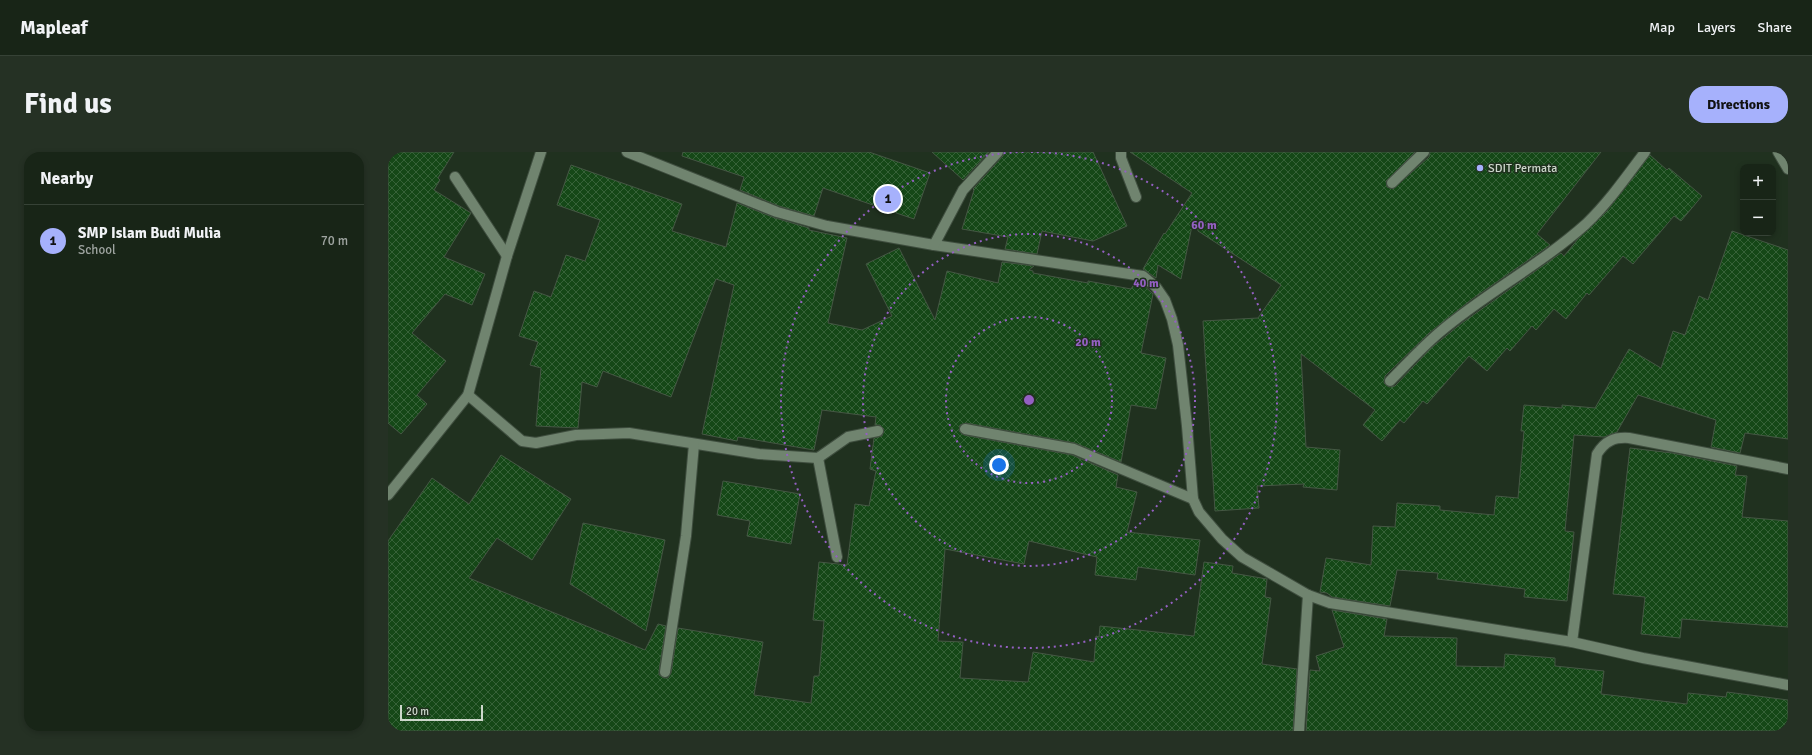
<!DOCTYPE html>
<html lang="en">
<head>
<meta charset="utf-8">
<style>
	body { margin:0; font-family:Signika,sans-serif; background:#253124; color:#f1f3f6 }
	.controls { position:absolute; right:12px; top:12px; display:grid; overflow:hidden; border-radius:8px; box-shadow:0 2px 6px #0003 }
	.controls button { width:36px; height:36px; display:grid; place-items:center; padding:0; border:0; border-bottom:1px solid #364236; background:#182517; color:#f1f3f6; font:20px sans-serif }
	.scale { position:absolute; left:12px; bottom:10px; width:83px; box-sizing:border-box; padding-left:4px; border:2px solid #cdd8cc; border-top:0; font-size:11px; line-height:14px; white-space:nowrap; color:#cdd8cc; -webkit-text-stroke:3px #20311f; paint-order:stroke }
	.you { position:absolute; left:611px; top:313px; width:14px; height:14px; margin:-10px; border:3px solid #fff; border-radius:50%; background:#1a73e8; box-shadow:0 0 0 6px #1a73e833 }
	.badge { display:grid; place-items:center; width:26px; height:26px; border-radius:50%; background:#a6b1fc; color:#111; font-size:13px; font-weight:700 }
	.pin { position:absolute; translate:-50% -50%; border:2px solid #fff; box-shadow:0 1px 4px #0006 }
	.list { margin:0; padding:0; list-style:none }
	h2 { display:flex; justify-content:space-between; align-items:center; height:52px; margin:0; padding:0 16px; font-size:17px }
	h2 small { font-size:13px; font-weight:400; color:#9fa5a1 }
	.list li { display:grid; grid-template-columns:26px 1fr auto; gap:12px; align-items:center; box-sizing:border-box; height:72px; padding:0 16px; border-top:1px solid #364236 }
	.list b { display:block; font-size:15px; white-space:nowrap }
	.list p { margin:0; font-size:13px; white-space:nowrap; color:#9fa5a1 }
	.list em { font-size:13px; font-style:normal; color:#9fa5a1 }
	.map { position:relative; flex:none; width:1400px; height:579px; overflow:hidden; border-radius:16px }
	header { display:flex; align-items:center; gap:24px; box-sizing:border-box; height:56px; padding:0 20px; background:#182517; border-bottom:1px solid #364236 }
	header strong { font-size:19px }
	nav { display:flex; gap:22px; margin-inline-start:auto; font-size:14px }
	.intro { display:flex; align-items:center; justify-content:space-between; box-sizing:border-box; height:96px; padding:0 24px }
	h1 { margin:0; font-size:28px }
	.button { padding:10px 18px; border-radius:16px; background:#a6b1fc; color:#111; font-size:14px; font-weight:700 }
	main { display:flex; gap:24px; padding:0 24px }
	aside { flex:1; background:#182517; border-radius:16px; box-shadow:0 2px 6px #0003 }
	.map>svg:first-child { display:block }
	.building { fill:url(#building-cross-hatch); stroke:#455744 }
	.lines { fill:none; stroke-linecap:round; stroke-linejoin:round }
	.service-casing { stroke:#3f4e3f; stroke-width:12 }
	.minor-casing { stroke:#3f4e3f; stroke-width:12 }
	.service { stroke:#70846f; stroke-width:10 }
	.minor { stroke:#70846f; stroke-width:10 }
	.ring { fill:none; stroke:#9460c3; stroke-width:2; stroke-dasharray:2 4 }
	.poi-dot { fill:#a6b1fc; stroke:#20311f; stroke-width:1.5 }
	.labels { text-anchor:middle; stroke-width:3; stroke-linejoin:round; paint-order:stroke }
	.poi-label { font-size:12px; fill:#cdd8cc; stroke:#20311f; text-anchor:start }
	.centre { fill:#9460c3; stroke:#20311f; stroke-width:2 }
	.ring-label { font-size:12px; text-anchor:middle; font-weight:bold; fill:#9460c3; stroke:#20311f; stroke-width:3; stroke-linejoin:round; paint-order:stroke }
</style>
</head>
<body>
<header>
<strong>Mapleaf</strong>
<nav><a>Map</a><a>Layers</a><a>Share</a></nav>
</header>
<div class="intro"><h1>Find us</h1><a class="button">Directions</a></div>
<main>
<aside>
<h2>Nearby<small></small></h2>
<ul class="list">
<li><span class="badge">1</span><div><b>SMP Islam Budi Mulia</b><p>School</p></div><em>70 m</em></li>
</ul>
</aside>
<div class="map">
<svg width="1400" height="579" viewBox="0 0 1400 579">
	<defs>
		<pattern id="building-cross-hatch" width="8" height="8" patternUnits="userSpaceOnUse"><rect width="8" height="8" fill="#154817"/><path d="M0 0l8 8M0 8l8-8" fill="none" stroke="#366238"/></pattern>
	</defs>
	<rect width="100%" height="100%" fill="#20311f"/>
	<g class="building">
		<path d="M 0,0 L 66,0 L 50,26 L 52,28 L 46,38 L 83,61 L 56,105 L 97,122 L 84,153 L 57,142 L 24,181 L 58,209 L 29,243 L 39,252 L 13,282 L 0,271 Z"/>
		<path d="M 295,0 L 481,0 L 542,21 L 526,67 L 435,36 L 426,64 L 391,54 L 352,38 L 356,25 L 294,4 Z"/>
		<path d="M 544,0 L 601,0 L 575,28 Z"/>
		<path d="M 616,0 L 705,0 L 739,74 L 705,89 L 654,79 L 649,102 L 617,97 L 620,85 L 574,77 L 586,38 L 585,37 L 615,4 Z"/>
		<path d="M 742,0 L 1027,0 L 998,29 L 999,35 L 1005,37 L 1041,5 L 1042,0 L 1213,0 L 1149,82 L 1162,93 L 1084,147 L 1041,181 L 997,224 L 996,231 L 1001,235 L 1007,234 L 1043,196 L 1074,171 L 1173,101 L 1176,104 L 1190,87 L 1219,59 L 1262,3 L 1279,18 L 1281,16 L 1314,44 L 1293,69 L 1286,64 L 1245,112 L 1235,104 L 1201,143 L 1199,141 L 1178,167 L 1166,157 L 1148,178 L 1144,174 L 1122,199 L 1119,196 L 1099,219 L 1081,204 L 1039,252 L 1035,249 L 1016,271 L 1012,268 L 994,289 L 975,273 L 987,258 L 913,202 L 918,295 L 952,298 L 949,338 L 915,335 L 916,332 L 869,334 L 871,356 L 827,359 L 815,169 L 870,166 L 893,133 L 810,79 L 809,70 L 805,69 L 793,127 L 770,113 L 768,126 L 755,117 L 776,81 L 777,82 L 804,41 Z"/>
		<path d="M 183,13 L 294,52 L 284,79 L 338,95 L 349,51 L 387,66 L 421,76 L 421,78 L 459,86 L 440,171 L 474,178 L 504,164 L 478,112 L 511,96 L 547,168 L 559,119 L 610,131 L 614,110 L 646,114 L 641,118 L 645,119 L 645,121 L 700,131 L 700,129 L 743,137 L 748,129 L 752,130 L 765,142 L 753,201 L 778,206 L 768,257 L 743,253 L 733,310 L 687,291 L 578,271 L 572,273 L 571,279 L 576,283 L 684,303 L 730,323 L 728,335 L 749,340 L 739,380 L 812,388 L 807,423 L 750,415 L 748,428 L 707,423 L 709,405 L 641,389 L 636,412 L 557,397 L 550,489 L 575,490 L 572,526 L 640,530 L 645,500 L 706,510 L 708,484 L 711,485 L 712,474 L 806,484 L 816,410 L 845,414 L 844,421 L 879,427 L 877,445 L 883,446 L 874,512 L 909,517 L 905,579 L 0,579 L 0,389 L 44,326 L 81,352 L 113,303 L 183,347 L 144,408 L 109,386 L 81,426 L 257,498 L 270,472 L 278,474 L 271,519 L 271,523 L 276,526 L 280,526 L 283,521 L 290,476 L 375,490 L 366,543 L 423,551 L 426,524 L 431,524 L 436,469 L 425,468 L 431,410 L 459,413 L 467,352 L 481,354 L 488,319 L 482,317 L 486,286 L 494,284 L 496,277 L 492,273 L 487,273 L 488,265 L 434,258 L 426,298 L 350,285 L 349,289 L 314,282 L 346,133 L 328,127 L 283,245 L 215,219 L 209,235 L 194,230 L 190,276 L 148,274 L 153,216 L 142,213 L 150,190 L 131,184 L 146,139 L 163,145 L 178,103 L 197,109 L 212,68 L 169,53 Z"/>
		<path d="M 1344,79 L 1400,98 L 1400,287 L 1357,281 L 1352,301 L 1323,295 L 1328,268 L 1250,243 L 1229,280 L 1216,285 L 1186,283 L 1177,379 L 1186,380 L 1179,449 L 1136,445 L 1137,437 L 1049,427 L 1050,421 L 1009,418 L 1002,454 L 944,445 L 939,441 L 932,440 L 938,406 L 983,413 L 985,374 L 1007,375 L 1009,351 L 1052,354 L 1052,358 L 1106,363 L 1108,344 L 1130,346 L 1136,279 L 1133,279 L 1136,253 L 1174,256 L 1174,253 L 1207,256 L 1241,197 L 1273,216 L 1285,179 L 1297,183 L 1311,144 L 1320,148 Z"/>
		<path d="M 1242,296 L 1284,301 L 1349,314 L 1347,323 L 1359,324 L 1354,365 L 1400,369 L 1400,475 L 1294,467 L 1292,486 L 1253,482 L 1257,445 L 1225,442 Z"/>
		<path d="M 335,329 L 412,342 L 403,392 L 359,384 L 362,369 L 329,363 Z"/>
		<path d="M 195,371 L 277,388 L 258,479 L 182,432 Z"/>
		<path d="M 944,458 L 999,467 L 996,484 L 1069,486 L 1068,514 L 1116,515 L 1117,502 L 1167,506 L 1167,514 L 1216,519 L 1213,542 L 1299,552 L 1300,541 L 1338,545 L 1339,540 L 1400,548 L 1400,579 L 918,579 L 922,518 L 932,519 L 928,504 L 956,495 Z"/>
	</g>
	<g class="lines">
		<g class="service-casing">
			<path id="service" d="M 67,25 L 119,104"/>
		</g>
		<g class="minor-casing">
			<g id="minor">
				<path d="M 239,0 L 389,60 L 439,74 L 546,93 L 755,124 L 768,135 L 777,148 L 784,167 L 790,193 L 799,274 L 805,347 L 811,360 L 834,387 L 854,405 L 920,443 L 942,451 L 1184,490 L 1255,506 L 1400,533"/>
				<path d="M 733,0 L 733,6 L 748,45"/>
				<path d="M 1390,0 L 1400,17"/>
				<path d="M 1004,31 L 1036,0"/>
				<path d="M 546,93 L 575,38 L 610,0"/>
				<path d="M 1002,229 C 1018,213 1034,195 1052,180 C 1098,141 1152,113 1198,72 C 1220,51 1239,24 1257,0"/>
				<path d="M 80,243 L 134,289 L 148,291 L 188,283 L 241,281 L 371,302 L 430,306 L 460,285 L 490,279"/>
				<path d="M 577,277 L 686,297 L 805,347"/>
				<path d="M 430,306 L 449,405"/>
				<path d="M 0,343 L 80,243 L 119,104 L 153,0"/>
				<path d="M 1184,490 L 1209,302 C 1217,289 1226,285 1241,286 L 1400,317"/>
				<path d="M 277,520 L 298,384 L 306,292"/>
				<path d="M 911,579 L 920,443"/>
			</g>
		</g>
		<use href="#service" class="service"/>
		<use href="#minor" class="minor"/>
	</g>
	<g class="ring">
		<circle cx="641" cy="248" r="83"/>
		<circle cx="641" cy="248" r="166"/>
		<path d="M643 0A248 248 0 1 1 639 0"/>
	</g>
	<circle class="poi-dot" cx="1092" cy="16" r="4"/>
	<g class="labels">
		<g class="poi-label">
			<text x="1100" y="20">SDIT Permata</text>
		</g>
	</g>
	<circle cx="641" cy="248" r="6" class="centre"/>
	<g class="ring-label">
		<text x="816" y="77">60 m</text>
		<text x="758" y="135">40 m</text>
		<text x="700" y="194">20 m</text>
	</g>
</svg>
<div class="controls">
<button>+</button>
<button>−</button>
</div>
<div class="scale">20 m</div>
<div class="you"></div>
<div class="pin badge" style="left:500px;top:47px">1</div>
</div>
</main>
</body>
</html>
